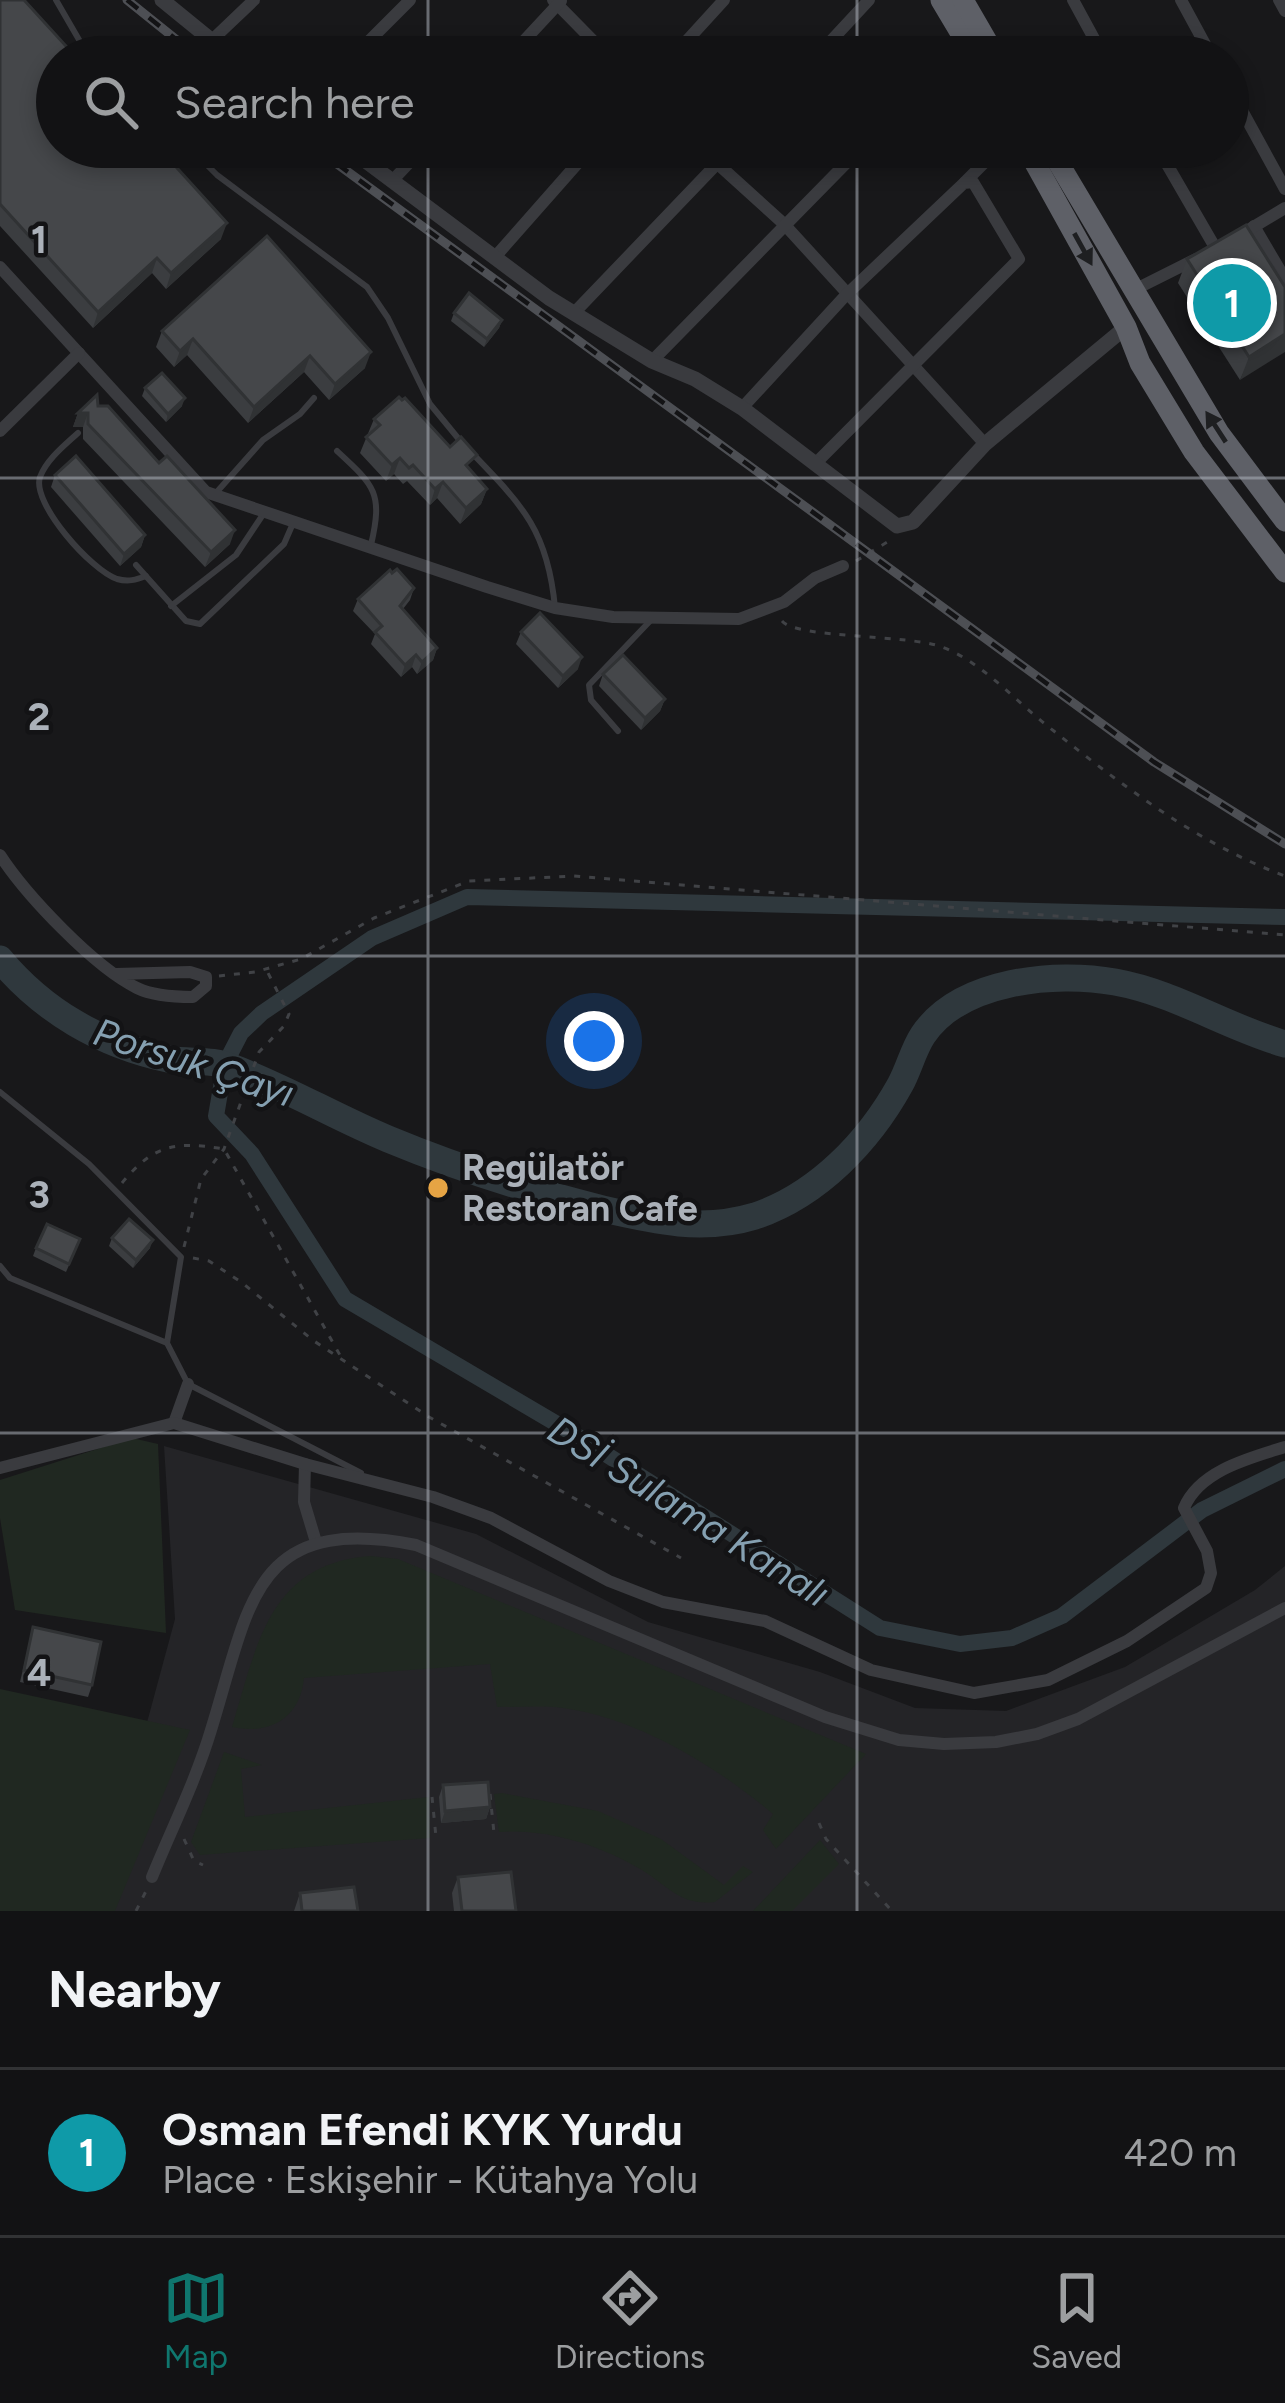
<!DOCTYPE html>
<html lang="en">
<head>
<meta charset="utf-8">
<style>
	body { margin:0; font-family:Figtree,sans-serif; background:#1b1b1d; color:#f1f3f6 }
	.you { position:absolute; left:594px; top:1041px; width:42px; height:42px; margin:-30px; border:9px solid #fff; border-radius:50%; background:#1a73e8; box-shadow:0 0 0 18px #1a73e833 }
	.badge { display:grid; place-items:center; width:78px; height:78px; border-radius:50%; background:#0f766e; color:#fff; font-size:39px; font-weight:700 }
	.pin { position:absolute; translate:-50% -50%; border:6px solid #fff; box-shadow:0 3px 12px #0006 }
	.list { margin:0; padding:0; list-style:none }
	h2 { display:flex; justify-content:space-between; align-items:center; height:156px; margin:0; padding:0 48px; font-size:51px }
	h2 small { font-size:39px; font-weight:400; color:#9c9ea0 }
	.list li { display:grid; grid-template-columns:78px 1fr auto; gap:36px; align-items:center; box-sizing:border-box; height:168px; padding:0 48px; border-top:3px solid #313234 }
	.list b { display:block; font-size:45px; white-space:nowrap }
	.list p { margin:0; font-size:39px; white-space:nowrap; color:#9c9ea0 }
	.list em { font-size:39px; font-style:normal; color:#9c9ea0 }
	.icon { flex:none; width:66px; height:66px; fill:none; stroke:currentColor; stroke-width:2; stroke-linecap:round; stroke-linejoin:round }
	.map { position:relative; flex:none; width:1285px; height:1911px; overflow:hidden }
	.search { position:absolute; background:#121214; box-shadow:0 6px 18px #0003; left:36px; right:36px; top:36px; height:132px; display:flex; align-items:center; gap:30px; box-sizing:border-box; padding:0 42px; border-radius:66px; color:#9c9ea0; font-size:45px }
	.sheet { height:324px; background:#121214 }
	nav { display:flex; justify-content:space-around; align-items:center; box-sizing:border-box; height:168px; border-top:3px solid #313234; background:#121214; font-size:33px; color:#9c9ea0 }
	nav a { display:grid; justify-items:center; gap:6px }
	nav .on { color:#0f766e }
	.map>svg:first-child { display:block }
	.built { fill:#242427 }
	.green { fill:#202821 }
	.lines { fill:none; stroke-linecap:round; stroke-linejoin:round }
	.canal { stroke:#2f383d; stroke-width:16 }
	.river { stroke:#2f383d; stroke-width:27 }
	.path { stroke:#404246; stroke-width:3; stroke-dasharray:6 9; stroke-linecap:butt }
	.service { stroke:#3a3b3f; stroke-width:6 }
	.minor { stroke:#3a3b3f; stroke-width:12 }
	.tertiary { stroke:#3a3b3f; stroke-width:15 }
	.trunk { stroke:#5e6067; stroke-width:21 }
	.rail-casing { stroke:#4d4f54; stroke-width:9 }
	.rail { stroke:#131315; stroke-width:4.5; stroke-dasharray:14; stroke-linecap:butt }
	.wall { fill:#3b3d40 }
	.shaded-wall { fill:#303234 }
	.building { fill:#45474a; stroke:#303234; stroke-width:3 }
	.oneway { fill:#1e1f21 }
	.grid { fill:none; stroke:#abb1b9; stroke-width:3; stroke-opacity:0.55 }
	.poi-dot { fill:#e6a444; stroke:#131315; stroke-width:4.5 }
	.labels { text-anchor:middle; stroke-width:9; stroke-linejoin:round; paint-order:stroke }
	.poi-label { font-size:36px; font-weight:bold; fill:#abb1b9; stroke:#131315; text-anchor:start }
	.water-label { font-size:39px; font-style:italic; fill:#85a0b1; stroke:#131315 }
	.grid-label { font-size:39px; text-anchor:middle; font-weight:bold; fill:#abb1b9; stroke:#131315; stroke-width:9; stroke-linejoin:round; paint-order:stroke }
</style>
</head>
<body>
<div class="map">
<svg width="1285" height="1911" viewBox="0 0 1285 1911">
	<rect width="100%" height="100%" fill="#18181a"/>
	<path class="built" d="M 164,1446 L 476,1534 L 648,1622 L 820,1672 L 915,1708 L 1006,1711 L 1125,1667 L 1255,1590 L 1285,1566 L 1285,1911 L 96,1911 L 175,1619 Z"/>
	<g class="green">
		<path d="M 132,1438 L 158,1444 L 166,1633 L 15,1610 L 0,1518 L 0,1480 Z"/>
		<path d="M 371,1556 L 398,1559 L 866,1754 L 776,1849 L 763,1830 L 773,1814 C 715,1765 631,1714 554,1707 C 535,1706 515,1707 497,1707 L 490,1664 L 304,1678 C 300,1719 269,1735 232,1727 C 257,1645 269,1563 371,1556 Z"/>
		<path d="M 0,1689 L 190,1730 L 115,1911 L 0,1911 Z"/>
		<path d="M 224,1752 L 262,1765 L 241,1769 L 245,1817 L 429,1797 L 430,1838 L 200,1855 L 191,1842 Z"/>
		<path d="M 502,1793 L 598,1811 L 661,1839 L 724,1885 L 743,1866 L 753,1872 L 715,1902 C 681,1906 669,1887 642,1870 C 601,1845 546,1828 499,1832 L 494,1794 Z"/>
		<path d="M 820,1840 L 839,1864 L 792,1911 L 753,1911 Z"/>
	</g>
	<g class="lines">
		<path class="canal" d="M 1285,917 L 467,897 L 372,938 L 262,1013 L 241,1033 L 225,1064 L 216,1116 L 252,1154 L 345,1299 L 574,1434 L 880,1628 L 960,1644 L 1012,1638 L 1062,1616 L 1202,1510 L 1285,1469"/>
		<path class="river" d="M 0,959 C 43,1011 102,1045 168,1059 C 188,1063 213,1059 231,1067 C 285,1087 335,1117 388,1139 C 458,1168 530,1191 603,1209 C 655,1221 703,1232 755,1216 C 818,1195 869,1141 900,1085 C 909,1069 913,1050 923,1035 C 960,980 1056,971 1115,982 C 1176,993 1226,1027 1285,1044"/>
		<g class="path">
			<path d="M 856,561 L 889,541"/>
			<path d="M 782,621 C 797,639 908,634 942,647 C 980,661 1014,699 1045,724 C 1119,783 1196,843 1285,876"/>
			<path d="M 219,976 L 255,972 L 301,959 L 374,918 L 469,881 L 574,876 L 1285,935"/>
			<path d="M 122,1183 C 154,1144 176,1141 224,1149 L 341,1357"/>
			<path d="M 184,1247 L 201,1179 L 224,1149 L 259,1052 L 284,1026 L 289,1014 L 267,971"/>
			<path d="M 193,1258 L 209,1261 L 241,1282 L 314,1341 L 429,1417 L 681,1558"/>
			<path d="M 490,1794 L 494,1833"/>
			<path d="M 432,1797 L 436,1837"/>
			<path d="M 819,1823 L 826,1839 L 892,1911"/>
			<path d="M 184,1839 L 194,1861 L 203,1865"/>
			<path d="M 136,1911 L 147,1889"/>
		</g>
		<g class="service">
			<path d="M 56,0 L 89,57"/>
			<path d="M 189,147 L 217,175 L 367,287 L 388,318 L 430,404 L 462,443"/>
			<path d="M 78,433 C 65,445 47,459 40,477 C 31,503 92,571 117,579 C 128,582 136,580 146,576"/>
			<path d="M 337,451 C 375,486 383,493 371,545"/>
			<path d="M 471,452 C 523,506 548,531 555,608"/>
			<path d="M 215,494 L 263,440 L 300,414 L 314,398"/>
			<path d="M 136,565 L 186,621 L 200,624 L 284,544 L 294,521"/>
			<path d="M 171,606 L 236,555 L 264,513"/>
			<path d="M 618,731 L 591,700 L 589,685 L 651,620"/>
			<path d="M 0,1092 L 89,1164 L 181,1257 L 167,1343 L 10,1278 L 0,1266"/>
			<path d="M 167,1343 L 188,1384 L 361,1473"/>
		</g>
		<g class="minor">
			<path d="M 553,0 L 609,57"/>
			<path d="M 1073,0 L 1104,57"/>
			<path d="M 1181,0 L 1212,57"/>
			<path d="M 1279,0 L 1285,11"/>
			<path d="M 212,40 L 254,0"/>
			<path d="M 353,57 L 410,0"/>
			<path d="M 509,57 L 561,1"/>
			<path d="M 672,57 L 724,0"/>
			<path d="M 816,57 L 869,0"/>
			<path d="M 1228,85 L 1285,189"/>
			<path d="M 699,147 L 784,224 L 985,444"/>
			<path d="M 1157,147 L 1216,249"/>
			<path d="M 392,181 L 424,147"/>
			<path d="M 965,182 L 1000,147"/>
			<path d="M 1254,226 L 1285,279"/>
			<path d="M 1235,238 L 1285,208"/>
			<path d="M 495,257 L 592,147"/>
			<path d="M 0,267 L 206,492 L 487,587 L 555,608 L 613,617 L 739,619 L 784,602 L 815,578 L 843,566"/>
			<path d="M 1134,290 L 1196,259"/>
			<path d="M 573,314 L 733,147"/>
			<path d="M 652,361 L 862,147"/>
			<path d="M 742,408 L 846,295 L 964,183 L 973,182 L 1019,259 L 815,464"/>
			<path d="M 0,431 L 79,353"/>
			<path d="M 0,855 C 26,895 94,967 137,988 C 153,996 175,997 193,997 L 206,986 L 206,977 L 190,972 L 116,974"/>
			<path d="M 174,1423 L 188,1384"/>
			<path d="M 305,1464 L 304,1502 L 316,1542"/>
			<path d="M 0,1468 L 174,1423 L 305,1464 L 433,1497 L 491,1518 L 609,1581 L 663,1602 L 765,1621 L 871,1670 L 974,1693 L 1048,1680 L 1127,1641 L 1206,1588 L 1211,1573 L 1207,1551 L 1184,1508 C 1199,1471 1249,1458 1285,1447"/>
			<path d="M 152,1877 C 172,1828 196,1780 211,1730 C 250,1605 252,1513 416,1545 L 825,1717 L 899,1740 L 944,1744 L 996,1742 L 1037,1734 L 1078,1719 L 1285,1608"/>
		</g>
		<g class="tertiary">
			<path d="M 162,0 L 232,57"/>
			<path d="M 347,147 L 549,298 L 652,361 L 695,379 L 742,408 L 897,526 L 913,522 L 985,444 L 1126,327"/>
		</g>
		<g class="trunk">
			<path d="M 941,0 L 975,57"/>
			<path d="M 963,0 L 996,57"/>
			<path d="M 1026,147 L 1126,327 L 1140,363 L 1194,452 L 1285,572"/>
			<path d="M 1049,147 L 1219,433 L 1285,521"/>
		</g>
		<g class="rail-casing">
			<g id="rail">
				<path d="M 127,0 L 198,57"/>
				<path d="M 314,147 L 1154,762 L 1285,844"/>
			</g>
		</g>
		<use href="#rail" class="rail"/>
	</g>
	<g class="wall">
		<path d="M 0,0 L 221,239 L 166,289 L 152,273 L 93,328 L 0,226 Z"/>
		<path d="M 267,236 L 365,368 L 329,400 L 304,372 L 248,423 L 187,355 L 174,367 L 156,347 L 162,331 Z"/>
		<path d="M 1187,259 L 1285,287 L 1240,380 L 1178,283 Z"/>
		<path d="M 454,313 L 502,320 L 499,328 L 484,347 L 451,321 Z"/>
		<path d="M 145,388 L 182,406 L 166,422 L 142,396 Z"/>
		<path d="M 98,406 L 159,463 L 230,544 L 205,567 L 83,439 L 83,427 L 73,427 L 78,413 Z"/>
		<path d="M 374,419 L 471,471 L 487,489 L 481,504 L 460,524 L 437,498 L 430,505 L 407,481 L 403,484 L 394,474 L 386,481 L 360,453 Z"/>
		<path d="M 55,475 L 145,535 L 141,547 L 120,566 L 51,487 Z"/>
		<path d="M 414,588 L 410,600 L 403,609 L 437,648 L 433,660 L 417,674 L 412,667 L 401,677 L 371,644 L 375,634 L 353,611 L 358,599 Z"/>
		<path d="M 521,632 L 578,669 L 558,688 L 516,644 Z"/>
		<path d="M 603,674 L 665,699 L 660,711 L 641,730 L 599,686 Z"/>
		<path d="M 112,1238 L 150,1248 L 133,1268 L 109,1246 Z"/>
		<path d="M 77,1247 L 66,1272 L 33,1256 L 36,1248 Z"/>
		<path d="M 33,1627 L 92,1685 L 88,1697 L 20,1682 Z"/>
		<path d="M 443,1785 L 490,1807 L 486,1819 L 441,1823 L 439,1797 Z"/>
		<path d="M 458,1877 L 516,1911 L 454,1911 L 452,1893 Z"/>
		<path d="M 300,1893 L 358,1911 L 294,1911 Z"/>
	</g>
	<g class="shaded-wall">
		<path d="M 227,223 L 221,239 L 166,289 L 171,273 Z"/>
		<path d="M 157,258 L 152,273 L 93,328 L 98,312 Z"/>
		<path d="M 502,320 L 499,328 L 484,347 L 487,339 Z"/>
		<path d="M 1285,334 L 1285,352 L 1240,380 L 1249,357 Z"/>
		<path d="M 193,339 L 187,355 L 174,367 L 180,351 Z"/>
		<path d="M 371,352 L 365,368 L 329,400 L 335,384 Z"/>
		<path d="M 310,356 L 304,372 L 248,423 L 254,407 Z"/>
		<path d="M 185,398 L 182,406 L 166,422 L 168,414 Z"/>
		<path d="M 78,413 L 88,413 L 83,427 L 73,427 Z"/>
		<path d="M 400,458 L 394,474 L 386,481 L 392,465 Z"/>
		<path d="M 443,482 L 437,498 L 430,505 L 435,489 Z"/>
		<path d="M 487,489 L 481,504 L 460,524 L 466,508 Z"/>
		<path d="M 235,530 L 230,544 L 205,567 L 211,552 Z"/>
		<path d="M 145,535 L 141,547 L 120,566 L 124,554 Z"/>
		<path d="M 437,648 L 433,660 L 417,674 L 422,662 Z"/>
		<path d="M 416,655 L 412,667 L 401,677 L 405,665 Z"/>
		<path d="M 582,657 L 578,669 L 558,688 L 563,676 Z"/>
		<path d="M 665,699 L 660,711 L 641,730 L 645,718 Z"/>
		<path d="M 153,1240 L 150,1248 L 133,1268 L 136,1260 Z"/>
		<path d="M 490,1807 L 486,1819 L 441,1823 L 445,1811 Z"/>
	</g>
	<g class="building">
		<path d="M 0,0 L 24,0 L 76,57 L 57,57 L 57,147 L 158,147 L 227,223 L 171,273 L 157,258 L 98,312 L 0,204 Z"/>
		<path d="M 1246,225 L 1285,287 L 1285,334 L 1249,357 L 1187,259 Z"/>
		<path d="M 267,236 L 371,352 L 335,384 L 310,356 L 254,407 L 193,339 L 180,351 L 162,331 Z"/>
		<path d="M 469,293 L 502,320 L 487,339 L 454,313 Z"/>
		<path d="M 162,373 L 185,398 L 168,414 L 145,388 Z"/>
		<path d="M 97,395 L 98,406 L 108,406 L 159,463 L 167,456 L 235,530 L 211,552 L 88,424 L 88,413 L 78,413 Z"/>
		<path d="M 399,397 L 402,400 L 405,398 L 450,447 L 461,437 L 477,455 L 466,465 L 487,489 L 466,508 L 443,482 L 435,489 L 413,465 L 409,468 L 400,458 L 392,465 L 366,437 L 380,425 L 374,419 Z"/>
		<path d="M 76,456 L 145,535 L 124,554 L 55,475 Z"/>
		<path d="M 397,569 L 414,588 L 400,606 L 437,648 L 422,662 L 416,655 L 405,665 L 375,632 L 382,626 L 358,599 L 390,570 L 392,573 Z"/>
		<path d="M 540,613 L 582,657 L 563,676 L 521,632 Z"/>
		<path d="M 623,655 L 665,699 L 645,718 L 603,674 Z"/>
		<path d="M 129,1219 L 153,1240 L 136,1260 L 112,1238 Z"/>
		<path d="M 47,1224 L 80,1239 L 69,1264 L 36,1248 Z"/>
		<path d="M 33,1627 L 101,1642 L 92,1685 L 24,1670 Z"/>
		<path d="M 488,1782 L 490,1807 L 445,1811 L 443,1785 Z"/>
		<path d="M 511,1872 L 516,1911 L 462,1911 L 458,1877 Z"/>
		<path d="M 354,1887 L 358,1911 L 302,1911 L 300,1893 Z"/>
	</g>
	<defs><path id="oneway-solid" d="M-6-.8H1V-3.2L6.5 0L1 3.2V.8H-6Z" transform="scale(3)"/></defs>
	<g class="oneway">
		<use href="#oneway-solid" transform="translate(1083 249) rotate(61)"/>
		<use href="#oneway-solid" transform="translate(1216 427) rotate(-123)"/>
	</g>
	<path class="grid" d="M 428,0 L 428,57M 857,0 L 857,57M 428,147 L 428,1911M 857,147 L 857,1911M 0,478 L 1285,478M 0,956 L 1285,956M 0,1433 L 1285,1433"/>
	<circle class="poi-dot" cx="438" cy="1188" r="12"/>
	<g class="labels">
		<g class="poi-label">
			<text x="462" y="1180">Regülatör<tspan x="462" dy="41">Restoran Cafe</tspan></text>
		</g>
		<g class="water-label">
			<text transform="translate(194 1062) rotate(18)" y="14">Porsuk Çayı</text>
			<text transform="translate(689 1511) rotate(32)" y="14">DSİ Sulama Kanalı</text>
		</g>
	</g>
	<g class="grid-label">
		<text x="39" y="253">1</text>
		<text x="39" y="730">2</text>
		<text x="39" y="1208">3</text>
		<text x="39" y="1686">4</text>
	</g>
</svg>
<div class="you"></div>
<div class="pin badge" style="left:1232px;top:303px;background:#0f9aa8">1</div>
<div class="search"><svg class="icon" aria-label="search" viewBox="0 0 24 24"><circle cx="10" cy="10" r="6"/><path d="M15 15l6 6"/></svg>Search here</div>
</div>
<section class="sheet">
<h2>Nearby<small></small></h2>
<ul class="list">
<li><span class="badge" style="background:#0f9aa8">1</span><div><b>Osman Efendi KYK Yurdu</b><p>Place · Eskişehir - Kütahya Yolu</p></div><em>420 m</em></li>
</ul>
</section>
<nav>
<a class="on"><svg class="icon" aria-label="map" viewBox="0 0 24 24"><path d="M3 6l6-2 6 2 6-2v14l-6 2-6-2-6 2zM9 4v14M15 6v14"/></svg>Map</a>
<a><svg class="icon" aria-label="directions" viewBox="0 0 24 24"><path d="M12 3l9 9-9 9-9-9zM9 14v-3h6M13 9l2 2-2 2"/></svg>Directions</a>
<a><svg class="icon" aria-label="saved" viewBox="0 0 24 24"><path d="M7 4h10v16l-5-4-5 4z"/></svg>Saved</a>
</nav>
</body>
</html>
